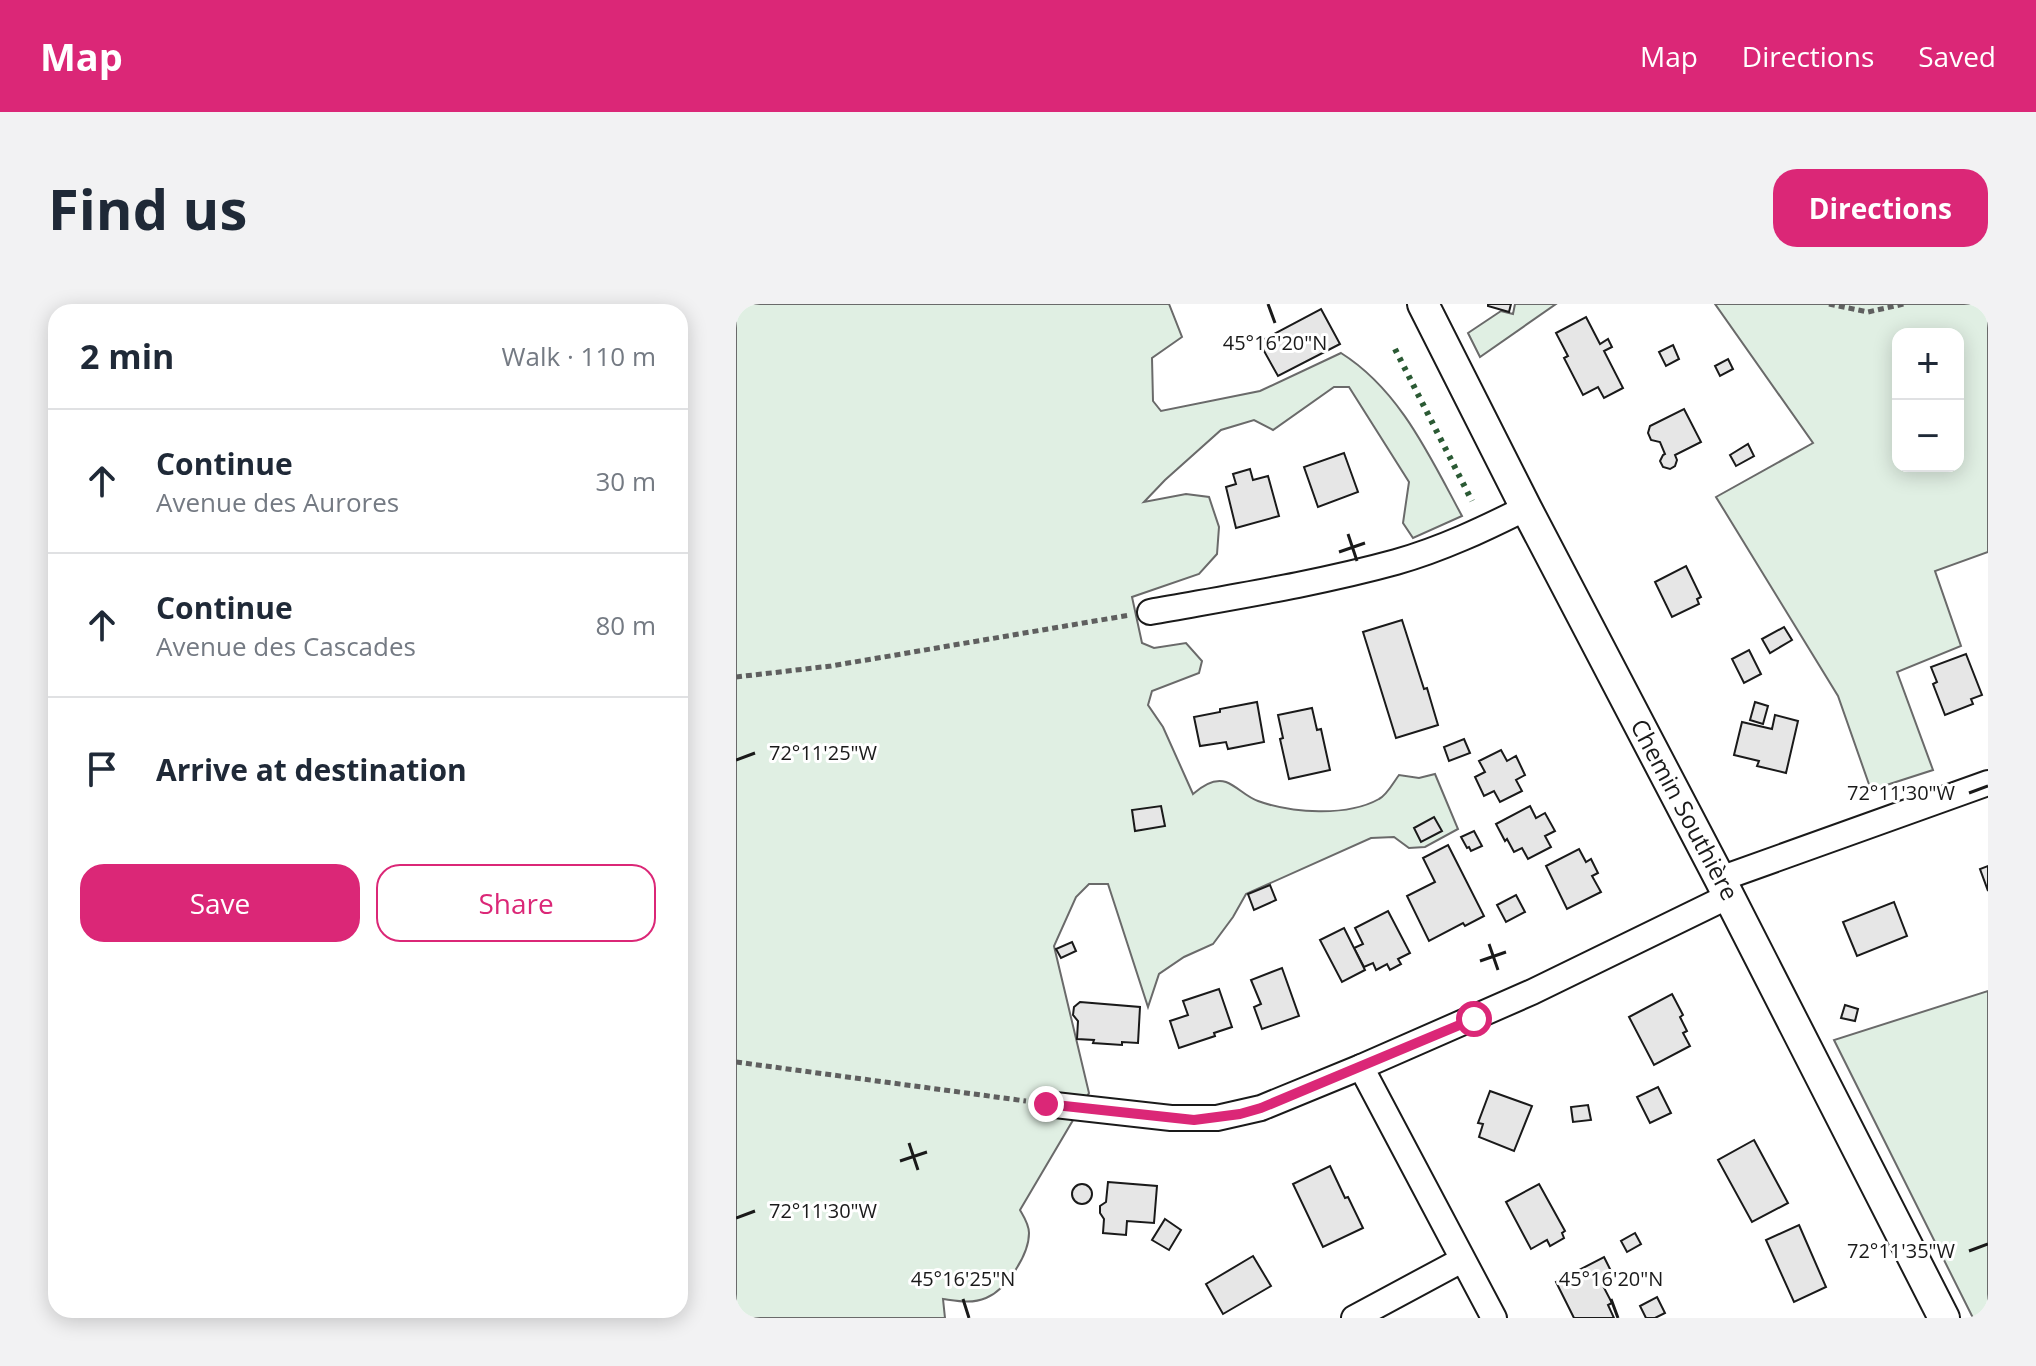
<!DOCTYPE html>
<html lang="en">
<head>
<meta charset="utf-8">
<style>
	body { margin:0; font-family:"Open Sans",sans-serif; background:#f2f2f3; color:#1f2937 }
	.controls { position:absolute; right:24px; top:24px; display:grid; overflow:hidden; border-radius:16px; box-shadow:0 4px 20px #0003 }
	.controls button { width:72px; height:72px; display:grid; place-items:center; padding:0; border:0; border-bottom:2px solid #e0e1e3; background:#fff; color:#1f2937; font:40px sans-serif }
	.stop { position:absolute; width:24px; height:24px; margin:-18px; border:6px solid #db2777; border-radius:50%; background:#fff }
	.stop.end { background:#db2777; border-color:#fff; box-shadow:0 2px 8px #0008 }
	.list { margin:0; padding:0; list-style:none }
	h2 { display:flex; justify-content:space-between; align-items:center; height:104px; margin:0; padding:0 32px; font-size:34px }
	h2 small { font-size:26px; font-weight:400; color:#747a83 }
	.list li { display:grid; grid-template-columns:52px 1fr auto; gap:24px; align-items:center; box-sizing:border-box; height:144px; padding:0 32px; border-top:2px solid #e0e1e3 }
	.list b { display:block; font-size:30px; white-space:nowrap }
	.list p { margin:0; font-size:26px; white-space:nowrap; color:#747a83 }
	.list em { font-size:26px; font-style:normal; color:#747a83 }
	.actions { display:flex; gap:16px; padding:24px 32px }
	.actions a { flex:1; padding:18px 0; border:2px solid #db2777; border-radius:24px; text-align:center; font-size:28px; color:#db2777 }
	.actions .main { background:#db2777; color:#fff }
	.icon { flex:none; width:44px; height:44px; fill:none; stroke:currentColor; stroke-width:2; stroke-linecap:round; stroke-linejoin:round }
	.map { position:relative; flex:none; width:1252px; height:1014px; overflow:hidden; border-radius:24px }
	header { display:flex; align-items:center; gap:48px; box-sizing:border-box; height:112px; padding:0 40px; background:#db2777; color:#fff }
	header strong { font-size:38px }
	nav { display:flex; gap:44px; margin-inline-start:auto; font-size:28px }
	.intro { display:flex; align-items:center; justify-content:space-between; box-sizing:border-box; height:192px; padding:0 48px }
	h1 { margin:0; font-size:56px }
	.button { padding:20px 36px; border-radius:24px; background:#db2777; color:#fff; font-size:28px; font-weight:700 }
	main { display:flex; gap:48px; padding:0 48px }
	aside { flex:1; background:#fff; border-radius:24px; box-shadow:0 4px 20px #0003 }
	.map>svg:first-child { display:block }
	.green { fill:#e0efe3; stroke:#6a6a6a; stroke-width:2; fill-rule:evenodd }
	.building { fill:#e6e6e6; stroke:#1a1a1a; stroke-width:2 }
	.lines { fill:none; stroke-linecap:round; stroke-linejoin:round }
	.minor-casing { stroke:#1a1a1a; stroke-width:28 }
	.tertiary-casing { stroke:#1a1a1a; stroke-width:34 }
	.path { stroke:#5f5f5f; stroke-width:5; stroke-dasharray:6 4; stroke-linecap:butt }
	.minor { stroke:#fff; stroke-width:24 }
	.tertiary { stroke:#fff; stroke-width:30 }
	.hedge { stroke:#2b5a34; stroke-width:6; stroke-dasharray:4 6; stroke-linecap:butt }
	.route { stroke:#db2777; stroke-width:10 }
	.ticks { fill:none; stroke:#1a1a1a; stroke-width:3 }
	.labels { text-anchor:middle; stroke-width:6; stroke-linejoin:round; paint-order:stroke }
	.street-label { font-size:24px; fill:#1a1a1a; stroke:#fff }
	.ticks-label { font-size:20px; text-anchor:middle; fill:#1a1a1a; stroke:#fff; stroke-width:6; stroke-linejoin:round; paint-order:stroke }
</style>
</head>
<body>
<header>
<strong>Map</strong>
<nav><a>Map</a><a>Directions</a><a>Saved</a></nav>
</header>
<div class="intro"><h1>Find us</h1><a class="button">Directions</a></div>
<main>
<aside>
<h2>2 min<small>Walk · 110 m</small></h2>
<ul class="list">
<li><svg class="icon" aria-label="ahead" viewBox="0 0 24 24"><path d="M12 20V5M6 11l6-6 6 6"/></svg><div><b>Continue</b><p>Avenue des Aurores</p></div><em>30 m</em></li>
<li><svg class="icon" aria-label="ahead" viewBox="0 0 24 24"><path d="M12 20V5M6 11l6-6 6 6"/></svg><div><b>Continue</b><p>Avenue des Cascades</p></div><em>80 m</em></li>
<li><svg class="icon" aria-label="arrive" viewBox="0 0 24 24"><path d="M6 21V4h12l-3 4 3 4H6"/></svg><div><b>Arrive at destination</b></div></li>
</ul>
<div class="actions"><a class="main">Save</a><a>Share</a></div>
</aside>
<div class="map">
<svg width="1252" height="1014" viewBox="0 0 1252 1014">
	<rect width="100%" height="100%" fill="#fff"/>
	<g class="green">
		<path d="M 0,0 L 433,0 L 446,33 L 416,54 L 417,97 L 425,107 L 524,87 L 605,49 C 664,86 694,153 726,212 L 677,234 L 667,219 L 673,178 L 613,83 L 598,83 L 537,126 L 518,116 L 485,126 L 429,176 L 408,198 L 450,190 L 473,193 L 483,223 L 481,250 L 463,270 L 396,293 L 406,339 L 418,344 L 450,339 L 466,357 L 463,369 L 416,387 L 412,401 L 427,423 L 457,490 C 466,482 478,474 490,478 C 501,482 510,493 522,497 C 555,509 611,513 643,495 C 651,491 657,479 663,471 L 683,474 L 699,470 L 722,525 L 689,543 L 673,544 L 658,533 L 635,534 L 510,590 L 497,613 L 477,640 L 448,653 L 423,670 L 412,703 L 372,580 L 353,580 L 340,593 L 318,642 L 353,789 L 284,906 C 288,913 293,920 293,929 C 293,951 270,986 250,994 C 236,1000 222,997 207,995 L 209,1014 L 0,1014 Z"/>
		<path d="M 779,0 L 820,0 L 744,53 L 732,29 L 765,7 L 777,10 Z"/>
		<path d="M 979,0 L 1252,0 L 1252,248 L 1199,267 L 1225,342 L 1161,368 L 1197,466 L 1135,486 L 1102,392 L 980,193 L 1077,139 ZM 1162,30 L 1222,30 L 1222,162 L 1162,162 Z"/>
		<path d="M 1252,687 L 1252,1014 L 1237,1014 L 1098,736 Z"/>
	</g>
	<g class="building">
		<path d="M 752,0 L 775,0 L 773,8 L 752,2 Z"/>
		<path d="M 585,5 L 604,40 L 542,72 L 523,38 Z"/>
		<path d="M 850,13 L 864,40 L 872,35 L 876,43 L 868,47 L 887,84 L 868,94 L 862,83 L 847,91 L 828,54 L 832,52 L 820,29 Z"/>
		<path d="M 937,41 L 943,55 L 930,62 L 923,48 Z"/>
		<path d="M 992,55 L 997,65 L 984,72 L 979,62 Z"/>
		<path d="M 948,105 L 965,138 L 939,151 L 941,156 L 939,162 L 934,165 L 927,163 L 924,157 L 927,151 L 929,150 L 924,138 L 915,136 L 912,129 L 914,122 Z"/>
		<path d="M 1012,140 L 1018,152 L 1000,162 L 994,151 Z"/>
		<path d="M 608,149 L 622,188 L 582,203 L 568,163 Z"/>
		<path d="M 514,165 L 517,176 L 532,172 L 543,212 L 500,224 L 490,183 L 500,180 L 497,170 Z"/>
		<path d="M 950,262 L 965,293 L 961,295 L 963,300 L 936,313 L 919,278 Z"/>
		<path d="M 666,316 L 688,385 L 691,384 L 702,421 L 660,434 L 627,328 Z"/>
		<path d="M 1048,323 L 1056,336 L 1034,349 L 1026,335 Z"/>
		<path d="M 1013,346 L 1025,370 L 1008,379 L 996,355 Z"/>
		<path d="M 1230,350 L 1246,391 L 1235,395 L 1237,400 L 1209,411 L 1197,380 L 1201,378 L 1195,363 Z"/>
		<path d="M 521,398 L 528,438 L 492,445 L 490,438 L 464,442 L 458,413 L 484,408 L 484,405 Z"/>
		<path d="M 1019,398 L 1032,402 L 1027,420 L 1014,416 Z"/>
		<path d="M 576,404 L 581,426 L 585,425 L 594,466 L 553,475 L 544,435 L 547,434 L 542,411 Z"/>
		<path d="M 1039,411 L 1062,417 L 1050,469 L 1021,462 L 1023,457 L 998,451 L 1006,418 L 1036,425 Z"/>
		<path d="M 728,435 L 734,449 L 713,457 L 708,443 Z"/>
		<path d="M 765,446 L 771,457 L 780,452 L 789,471 L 780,476 L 786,487 L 764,498 L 758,487 L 748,492 L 739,473 L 749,468 L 743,457 Z"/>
		<path d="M 425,502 L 429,522 L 399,527 L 396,506 Z"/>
		<path d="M 794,502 L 800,514 L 809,509 L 819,527 L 809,532 L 815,543 L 792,555 L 786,544 L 778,548 L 771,535 L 769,537 L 760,520 Z"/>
		<path d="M 698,513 L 706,527 L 685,538 L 678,524 Z"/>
		<path d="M 738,527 L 746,542 L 735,547 L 733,543 L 731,544 L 725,533 Z"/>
		<path d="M 712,541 L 748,612 L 729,622 L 727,619 L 693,637 L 671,592 L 699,578 L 687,554 Z"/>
		<path d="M 843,545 L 850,558 L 855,555 L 862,569 L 856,572 L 865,588 L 831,605 L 810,562 Z"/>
		<path d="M 1252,562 L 1252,587 L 1244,565 Z"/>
		<path d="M 534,581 L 540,596 L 518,606 L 512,590 Z"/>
		<path d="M 780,591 L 789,608 L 770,618 L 761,601 Z"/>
		<path d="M 1158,598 L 1171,632 L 1121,652 L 1107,618 Z"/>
		<path d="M 652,607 L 674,649 L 662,655 L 665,660 L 654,666 L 651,660 L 640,666 L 637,659 L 628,663 L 618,644 L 627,640 L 619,624 Z"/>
		<path d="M 608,624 L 629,666 L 606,678 L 584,636 Z"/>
		<path d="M 336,638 L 340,647 L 325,654 L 320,645 Z"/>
		<path d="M 546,664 L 563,712 L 526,725 L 518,703 L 525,700 L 515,676 Z"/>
		<path d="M 483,685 L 496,723 L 478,729 L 479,732 L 443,744 L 434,717 L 452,711 L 447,697 Z"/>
		<path d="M 936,690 L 947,711 L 944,713 L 951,727 L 947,729 L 954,742 L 918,761 L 893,713 Z"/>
		<path d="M 344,698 L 404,703 L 402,739 L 386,738 L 386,741 L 357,739 L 358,736 L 341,735 L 342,717 L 337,711 L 338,703 Z"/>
		<path d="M 1109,701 L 1122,705 L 1119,717 L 1105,714 Z"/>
		<path d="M 922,783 L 935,809 L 914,819 L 901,793 Z"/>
		<path d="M 754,787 L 796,802 L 778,847 L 743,833 L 747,820 L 742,819 Z"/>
		<path d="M 852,801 L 855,816 L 837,818 L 835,803 Z"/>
		<path d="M 1018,836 L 1052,899 L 1016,918 L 982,856 Z"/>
		<path d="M 594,862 L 609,894 L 612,893 L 627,924 L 587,943 L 557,880 Z"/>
		<path d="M 372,878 L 421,882 L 418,919 L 391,917 L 390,931 L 367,929 L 368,915 L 364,909 L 364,902 L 370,898 Z"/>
		<path d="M 803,880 L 829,927 L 826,929 L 828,934 L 814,942 L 811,936 L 795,945 L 770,898 Z"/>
		<circle cx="346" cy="890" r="10"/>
		<path d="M 429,915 L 445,926 L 433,946 L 416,936 Z"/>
		<path d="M 1063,921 L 1090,983 L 1058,998 L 1030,936 Z"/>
		<path d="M 899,929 L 905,940 L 891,948 L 885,937 Z"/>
		<path d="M 517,952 L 535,982 L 487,1010 L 470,980 Z"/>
		<path d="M 868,953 L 878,973 L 866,980 L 876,999 L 872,1001 L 878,1014 L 838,1014 L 820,978 Z"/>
		<path d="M 921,993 L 929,1009 L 919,1014 L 910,1014 L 904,1002 Z"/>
	</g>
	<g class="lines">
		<g class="minor-casing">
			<g id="minor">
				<path d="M 414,308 C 496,293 580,280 660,258 C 706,245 748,225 790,204"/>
				<path d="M 984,575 L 1252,479"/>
				<path d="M 310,800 L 435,814 L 481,814 L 525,804 L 625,763"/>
				<path d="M 618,1014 L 726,956"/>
				<path d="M 758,1014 L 625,763 L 796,688 L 993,592"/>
			</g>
		</g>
		<g class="tertiary-casing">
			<path id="tertiary" d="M 687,0 L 790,204 L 984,575 L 1208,1014"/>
		</g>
		<g class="path">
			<path d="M 1093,0 L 1132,8 L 1168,0"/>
			<path d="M 0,373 L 95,362 L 394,311"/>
			<path d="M 0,758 L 290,797"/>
		</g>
		<use href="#minor" class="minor"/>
		<use href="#tertiary" class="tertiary"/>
		<path class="hedge" d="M 659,45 L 736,197"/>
	</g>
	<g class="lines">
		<path class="route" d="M 310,800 L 458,816 L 504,810 L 525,804 L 738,715"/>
	</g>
	<path class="ticks" d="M 532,0 L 539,19M 612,230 L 621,257M 603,248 L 629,239M 0,456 L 19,449M 1233,489 L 1252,482M 753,640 L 762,666M 744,657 L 770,648M 173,839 L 182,866M 164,857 L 191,848M 0,914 L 19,907M 1233,947 L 1252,940M 227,995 L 233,1014M 875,995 L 882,1014"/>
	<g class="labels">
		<g class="street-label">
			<text transform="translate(948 506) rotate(62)" y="8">Chemin Southière</text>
		</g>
	</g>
	<g class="ticks-label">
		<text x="539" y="46">45°16'20"N</text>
		<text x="87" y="456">72°11'25"W</text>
		<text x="1165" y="496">72°11'30"W</text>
		<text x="87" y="914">72°11'30"W</text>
		<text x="1165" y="954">72°11'35"W</text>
		<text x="227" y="982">45°16'25"N</text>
		<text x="875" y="982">45°16'20"N</text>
	</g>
</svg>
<div class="controls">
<button>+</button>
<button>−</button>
</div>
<div class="stop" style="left:738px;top:715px"></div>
<div class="stop end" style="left:310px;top:800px"></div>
</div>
</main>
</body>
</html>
